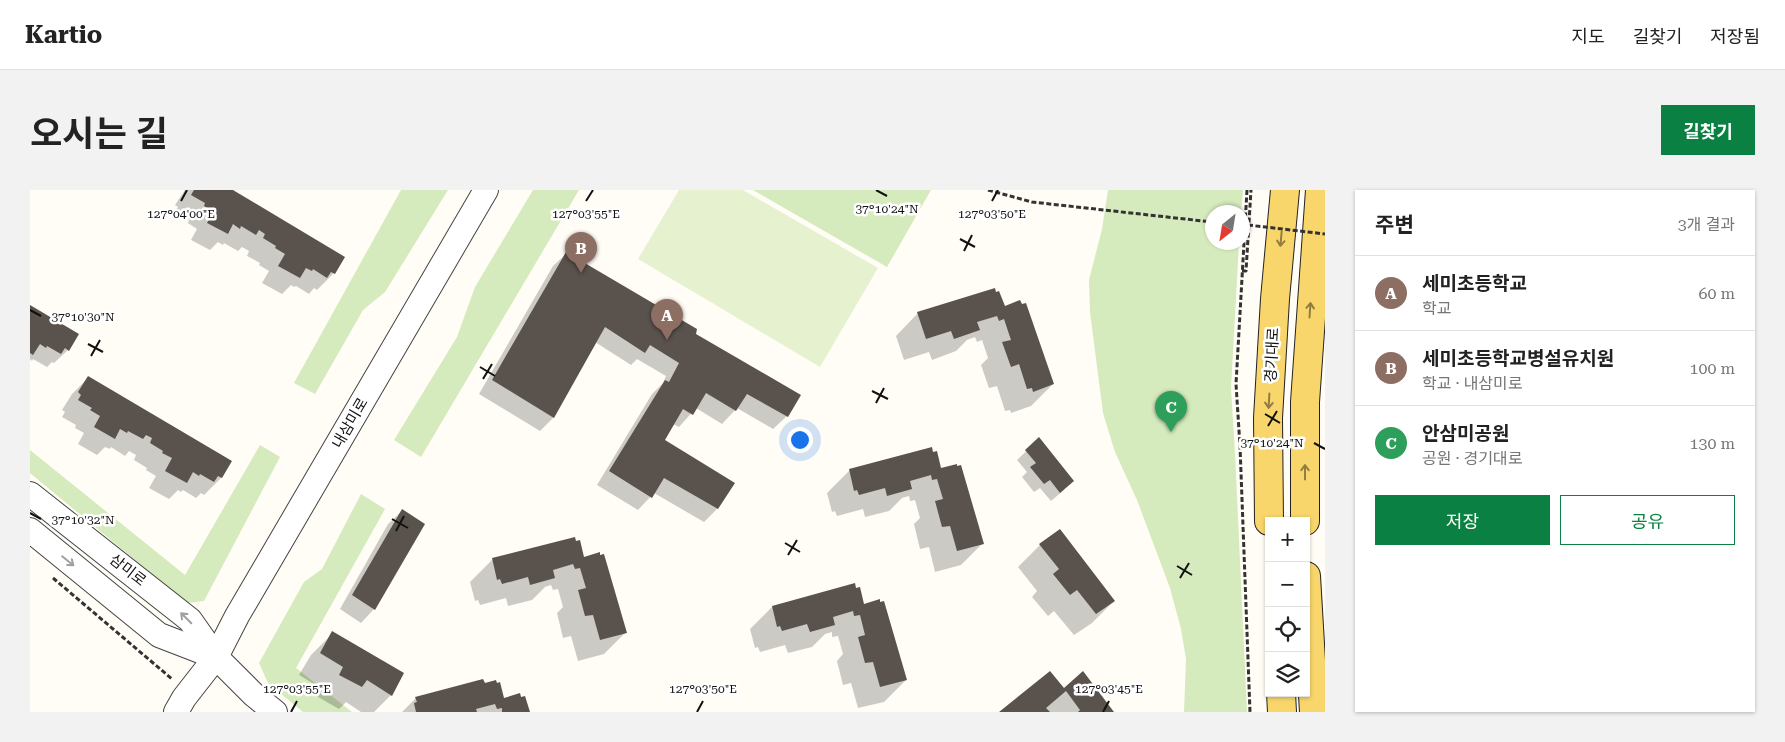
<!DOCTYPE html>
<html lang="ko">
<head>
<meta charset="utf-8">
<style>
	body { margin:0; font-family:"Roboto Serif","Noto Sans KR",serif; background:#f2f2f2; color:#222 }
	.controls { position:absolute; right:15px; bottom:15px; display:grid; overflow:hidden; border-radius:0px; box-shadow:0 1px 4px #0004 }
	.controls button { width:45px; height:45px; display:grid; place-items:center; padding:0; border:0; border-bottom:1px solid #e0e0e0; background:#fff; color:#222; font:25px sans-serif }
	.compass { position:absolute; left:1175px; top:15px; width:45px; height:45px; border-radius:50%; background:#fff; box-shadow:0 1px 4px #0004; rotate:210deg }
	.you { position:absolute; left:769px; top:249px; width:18px; height:18px; margin:-12px; border:4px solid #fff; border-radius:50%; background:#1a73e8; box-shadow:0 0 0 8px #1a73e833 }
	.badge { display:grid; place-items:center; width:32px; height:32px; border-radius:50%; background:#0b8043; color:#fff; font-size:16px; font-weight:700 }
	.pin { position:absolute; translate:-50% -41px; filter:drop-shadow(0 1px 2px #0008) }
	.pin::after { content:''; position:absolute; top:26px; width:18px; height:15px; background:inherit; clip-path:polygon(0 0,100% 0,50% 100%) }
	.list { margin:0; padding:0; list-style:none }
	h2 { display:flex; justify-content:space-between; align-items:center; height:65px; margin:0; padding:0 20px; font-size:21px }
	h2 small { font-size:16px; font-weight:400; color:#767676 }
	.list li { display:grid; grid-template-columns:32px 1fr auto; gap:15px; align-items:center; box-sizing:border-box; height:75px; padding:0 20px; border-top:1px solid #e0e0e0 }
	.list b { display:block; font-size:19px; white-space:nowrap }
	.list p { margin:0; font-size:16px; white-space:nowrap; color:#767676 }
	.list em { font-size:16px; font-style:normal; color:#767676 }
	.actions { display:flex; gap:10px; padding:15px 20px }
	.actions a { flex:1; padding:11px 0; border:1px solid #0b8043; border-radius:0px; text-align:center; font-size:18px; color:#0b8043 }
	.actions .main { background:#0b8043; color:#fff }
	.icon { flex:none; width:28px; height:28px; fill:none; stroke:currentColor; stroke-width:2; stroke-linecap:round; stroke-linejoin:round }
	.map { position:relative; flex:none; width:1295px; height:522px; overflow:hidden; border-radius:0px }
	header { display:flex; align-items:center; gap:30px; box-sizing:border-box; height:70px; padding:0 25px; background:#fff; border-bottom:1px solid #e0e0e0 }
	header strong { font-size:24px }
	nav { display:flex; gap:28px; margin-inline-start:auto; font-size:18px }
	.intro { display:flex; align-items:center; justify-content:space-between; box-sizing:border-box; height:120px; padding:0 30px }
	h1 { margin:0; font-size:35px }
	.button { padding:12px 22px; border-radius:0px; background:#0b8043; color:#fff; font-size:18px; font-weight:700 }
	main { display:flex; gap:30px; padding:0 30px }
	aside { flex:1; background:#fff; border-radius:0px; box-shadow:0 1px 4px #0004 }
	.map>svg:first-child { display:block }
	.green { fill:#d5ebbd }
	.pitch { fill:#e6f2cf }
	.shadow { fill:#0003 }
	.building { fill:#5a524d }
	.lines { fill:none; stroke-linecap:round; stroke-linejoin:round }
	.minor-casing { stroke:#444; stroke-width:26 }
	.major-casing { stroke:#222; stroke-width:30 }
	.path { stroke:#333; stroke-width:3; stroke-dasharray:5 2.5; stroke-linecap:butt }
	.minor { stroke:#fff; stroke-width:24 }
	.major { stroke:#f9d66b; stroke-width:28 }
	.path-bridge { stroke:#333; stroke-width:3; stroke-dasharray:5 2.5; stroke-linecap:butt }
	.oneway { stroke:#917d42 }
	.oneway2 { stroke:#a0a0a0 }
	.ticks { fill:none; stroke:#111; stroke-width:2 }
	.labels { text-anchor:middle; stroke-width:5; stroke-linejoin:round; paint-order:stroke }
	.street-label { font-size:15px; fill:#111; stroke:#fff }
	.ticks-label { font-size:12px; text-anchor:middle; fill:#111; stroke:#fff; stroke-width:5; stroke-linejoin:round; paint-order:stroke }
</style>
</head>
<body>
<header>
<strong>Kartio</strong>
<nav><a>지도</a><a>길찾기</a><a>저장됨</a></nav>
</header>
<div class="intro"><h1>오시는 길</h1><a class="button">길찾기</a></div>
<main>
<div class="map">
<svg width="1295" height="522" viewBox="0 0 1295 522">
	<rect width="100%" height="100%" fill="#fffdf5"/>
	<g class="green">
		<path d="M 371,0 L 418,0 L 355,102 L 333,120 L 285,204 L 264,193 Z"/>
		<path d="M 503,0 L 549,0 L 391,267 L 364,250 L 427,147 L 445,97 Z"/>
		<path d="M 723,0 L 901,0 L 857,77 Z"/>
		<path d="M 1078,0 L 1213,0 L 1211,22 L 1182,22 L 1182,52 L 1209,53 L 1201,198 L 1205,263 L 1217,522 L 1154,522 L 1156,469 L 1151,439 L 1140,398 L 1107,310 L 1085,262 L 1073,223 L 1060,122 L 1059,90 L 1072,39 Z"/>
		<path d="M 230,255 L 250,267 L 174,411 L 157,413 L 0,283 L 0,260 L 155,385 Z"/>
		<path d="M 331,304 L 355,319 L 266,478 L 322,522 L 273,522 L 238,493 L 229,473 L 274,392 L 292,379 Z"/>
	</g>
	<path class="pitch" d="M 649,0 L 713,0 L 848,78 L 790,177 L 608,69 Z"/>
	<g class="shadow">
		<path d="M 155,0 L 200,0 L 313,67 L 304,83 L 287,100 L 284,98 L 279,104 L 266,96 L 264,97 L 261,95 L 252,104 L 232,93 L 239,81 L 229,75 L 230,73 L 217,66 L 219,61 L 212,57 L 208,61 L 194,53 L 193,55 L 188,52 L 180,60 L 161,50 L 167,39 L 158,33 L 159,30 L 145,22 L 148,17 L 145,15 Z"/>
		<path d="M 537,63 L 664,144 L 757,226 L 743,239 L 707,218 L 692,234 L 666,218 L 649,237 L 643,234 L 633,251 L 703,293 L 687,319 L 674,332 L 624,303 L 608,320 L 567,295 L 622,204 L 633,193 L 636,186 L 607,169 L 601,175 L 565,152 L 523,228 L 510,241 L 449,204 L 523,76 Z"/>
		<path d="M 0,116 L 47,144 L 38,160 L 24,173 L 22,172 L 17,177 L 3,169 L 2,171 L 0,169 Z"/>
		<path d="M 974,118 L 1023,194 L 1001,216 L 981,223 L 980,220 L 975,221 L 967,196 L 959,198 L 951,175 L 958,168 L 952,150 L 947,152 L 945,147 L 937,150 L 926,161 L 902,170 L 899,162 L 874,170 L 866,146 L 888,123 Z"/>
		<path d="M 59,187 L 200,272 L 191,288 L 174,305 L 171,303 L 166,308 L 153,300 L 151,302 L 148,300 L 139,309 L 119,298 L 126,286 L 116,280 L 117,278 L 104,270 L 106,265 L 99,261 L 95,266 L 81,257 L 80,259 L 75,257 L 67,265 L 48,254 L 54,243 L 45,238 L 46,235 L 32,227 L 35,222 L 32,220 L 42,204 Z"/>
		<path d="M 1009,249 L 1034,300 L 1021,311 L 1010,298 L 1004,302 L 992,287 L 997,282 L 987,270 Z"/>
		<path d="M 910,279 L 953,353 L 931,375 L 905,382 L 899,357 L 890,359 L 884,334 L 890,328 L 885,310 L 880,311 L 879,306 L 872,308 L 859,321 L 835,327 L 833,319 L 807,326 L 805,321 L 802,322 L 797,303 L 819,281 Z"/>
		<path d="M 372,321 L 344,419 L 331,433 L 310,419 L 358,334 Z"/>
		<path d="M 1030,341 L 1084,411 L 1062,433 L 1044,445 L 1024,421 L 1018,426 L 1002,407 L 1007,401 L 988,377 L 1010,355 Z"/>
		<path d="M 553,368 L 596,442 L 574,464 L 548,471 L 541,446 L 533,448 L 527,423 L 533,417 L 528,399 L 523,400 L 521,395 L 515,397 L 502,410 L 478,416 L 476,408 L 450,415 L 448,410 L 445,411 L 440,392 L 462,370 Z"/>
		<path d="M 833,415 L 876,490 L 854,512 L 828,518 L 821,493 L 813,495 L 807,471 L 813,464 L 808,446 L 802,447 L 802,442 L 795,444 L 782,457 L 758,463 L 755,455 L 730,462 L 728,457 L 725,458 L 720,439 L 742,417 Z"/>
		<path d="M 303,443 L 373,483 L 361,505 L 344,522 L 331,522 L 316,512 L 309,519 L 288,507 L 292,499 L 269,485 L 281,465 Z"/>
		<path d="M 454,495 L 474,509 L 498,522 L 372,522 L 386,508 Z"/>
		<path d="M 1034,499 L 1083,522 L 971,522 Z"/>
	</g>
	<g class="building">
		<path d="M 164,0 L 203,0 L 315,67 L 305,84 L 301,82 L 297,88 L 283,79 L 282,81 L 276,78 L 270,88 L 248,76 L 255,64 L 245,58 L 246,56 L 233,48 L 235,44 L 229,40 L 226,45 L 211,36 L 210,39 L 203,34 L 198,44 L 177,33 L 183,22 L 174,16 L 175,13 L 161,5 Z"/>
		<path d="M 536,62 L 667,139 L 666,144 L 771,205 L 758,227 L 717,204 L 706,221 L 676,203 L 663,225 L 653,219 L 635,250 L 705,293 L 688,319 L 634,288 L 622,308 L 579,281 L 635,190 L 639,192 L 649,173 L 620,155 L 615,163 L 575,137 L 524,228 L 462,190 Z"/>
		<path d="M 965,98 L 966,102 L 969,101 L 975,116 L 990,110 L 992,114 L 996,113 L 1024,194 L 1003,202 L 1002,198 L 997,199 L 989,174 L 981,177 L 972,152 L 981,150 L 974,129 L 969,131 L 967,126 L 947,132 L 950,140 L 924,149 L 921,141 L 896,149 L 887,122 Z"/>
		<path d="M 0,115 L 49,144 L 39,161 L 35,158 L 31,164 L 17,156 L 16,158 L 10,154 L 3,165 L 0,163 Z"/>
		<path d="M 58,186 L 202,271 L 192,288 L 188,286 L 184,292 L 170,284 L 169,286 L 163,282 L 157,293 L 135,281 L 142,268 L 132,263 L 133,261 L 120,253 L 122,248 L 116,245 L 113,249 L 98,241 L 97,243 L 90,239 L 85,249 L 64,237 L 70,226 L 60,220 L 62,218 L 48,210 L 51,205 L 48,202 Z"/>
		<path d="M 1009,247 L 1044,291 L 1030,303 L 1020,290 L 1014,294 L 1000,277 L 1006,273 L 995,260 Z"/>
		<path d="M 902,257 L 903,262 L 907,261 L 911,278 L 927,274 L 927,276 L 931,275 L 954,354 L 927,361 L 920,336 L 912,337 L 905,311 L 913,309 L 907,289 L 902,290 L 901,285 L 880,291 L 882,299 L 857,306 L 855,298 L 829,305 L 827,300 L 824,301 L 819,279 Z"/>
		<path d="M 372,319 L 395,334 L 345,420 L 322,405 Z"/>
		<path d="M 1030,339 L 1085,411 L 1066,424 L 1047,400 L 1040,405 L 1023,384 L 1029,379 L 1009,354 Z"/>
		<path d="M 545,347 L 546,351 L 550,350 L 554,367 L 570,362 L 570,365 L 574,364 L 597,443 L 570,450 L 563,425 L 555,426 L 548,400 L 556,398 L 550,378 L 545,379 L 543,374 L 523,380 L 525,388 L 500,395 L 498,387 L 472,394 L 470,389 L 467,390 L 462,368 Z"/>
		<path d="M 825,393 L 826,398 L 830,397 L 834,414 L 850,409 L 850,412 L 854,411 L 877,490 L 850,497 L 843,472 L 835,473 L 828,447 L 835,445 L 830,425 L 824,426 L 823,421 L 803,427 L 805,435 L 780,442 L 777,434 L 752,441 L 750,436 L 747,437 L 742,416 Z"/>
		<path d="M 302,441 L 374,483 L 362,506 L 337,490 L 332,497 L 309,485 L 313,477 L 290,463 Z"/>
		<path d="M 1020,481 L 1034,498 L 1053,481 L 1084,522 L 1048,522 L 1050,520 L 1036,501 L 1016,518 L 1020,522 L 969,522 Z"/>
		<path d="M 453,489 L 455,493 L 466,490 L 467,493 L 470,492 L 474,508 L 490,503 L 491,507 L 495,506 L 500,522 L 472,522 L 472,518 L 467,519 L 465,514 L 446,519 L 447,522 L 386,522 L 384,513 L 387,512 L 385,507 Z"/>
	</g>
	<g class="lines">
		<g class="minor-casing">
			<g id="minor">
				<path d="M 0,304 L 160,430 L 186,467 L 224,505 L 245,522"/>
				<path d="M 0,340 L 129,445 L 186,467"/>
				<path d="M 146,522 L 154,508 L 186,467 L 207,426 L 456,0"/>
			</g>
		</g>
		<g class="major-casing">
			<g id="major">
				<path d="M 1239,331 L 1238,228 L 1245,109 L 1255,0"/>
				<path d="M 1275,331 L 1275,212 L 1290,0"/>
				<path d="M 1276,386 L 1284,522"/>
				<path d="M 1251,503 L 1252,522"/>
			</g>
		</g>
		<g class="path">
			<path d="M 958,0 L 1002,12 L 1182,32"/>
			<path d="M 1217,0 L 1206,194 L 1210,256 L 1220,522"/>
			<path d="M 1212,81 L 1216,81 L 1221,0"/>
			<path d="M 23,388 L 142,489"/>
		</g>
		<use href="#minor" class="minor"/>
		<use href="#major" class="major"/>
		<path class="path-bridge" d="M 1218,35 L 1295,44"/>
	</g>
	<defs><path id="oneway-shaft" d="M-6 0H5M1.5-3L5.5 0L1.5 3" fill="none" stroke-width="1.6" stroke-linecap="round" stroke-linejoin="round" transform="scale(1.25)"/></defs>
	<g class="oneway">
		<use href="#oneway-shaft" transform="translate(1251 49) rotate(95)"/>
		<use href="#oneway-shaft" transform="translate(1280 120) rotate(-86)"/>
		<use href="#oneway-shaft" transform="translate(1239 211) rotate(93)"/>
		<use href="#oneway-shaft" transform="translate(1275 282) rotate(-90)"/>
	</g>
	<g class="oneway2">
		<use href="#oneway-shaft" transform="translate(38 371) rotate(39)"/>
		<use href="#oneway-shaft" transform="translate(156 428) rotate(-135)"/>
	</g>
	<path class="ticks" d="M 846,0 L 857,6M 151,11 L 157,0M 556,11 L 563,0M 962,11 L 968,0M 930,49 L 945,57M 934,61 L 942,45M 0,120 L 11,126M 58,154 L 73,162M 61,166 L 70,150M 450,177 L 465,186M 453,189 L 462,174M 842,201 L 858,209M 846,213 L 854,198M 1235,224 L 1250,233M 1238,236 L 1247,221M 1284,253 L 1295,259M 0,323 L 11,329M 362,329 L 378,338M 366,341 L 374,326M 755,353 L 770,362M 758,365 L 767,350M 1147,376 L 1162,385M 1150,388 L 1159,373M 261,522 L 267,511M 667,522 L 673,511M 1073,522 L 1079,511"/>
	<g class="labels">
		<g class="street-label">
			<text transform="translate(1242 165) rotate(-87)" y="5">경기대로</text>
			<text transform="translate(320 233) rotate(-60)" y="5">내삼미로</text>
			<text transform="translate(98 380) rotate(38)" y="5">삼미로</text>
		</g>
	</g>
	<g class="ticks-label">
		<text x="857" y="23">37°10'24"N</text>
		<text x="151" y="28">127°04'00"E</text>
		<text x="556" y="28">127°03'55"E</text>
		<text x="962" y="28">127°03'50"E</text>
		<text x="53" y="131">37°10'30"N</text>
		<text x="1242" y="257">37°10'24"N</text>
		<text x="53" y="334">37°10'32"N</text>
		<text x="267" y="503">127°03'55"E</text>
		<text x="673" y="503">127°03'50"E</text>
		<text x="1079" y="503">127°03'45"E</text>
	</g>
</svg>
<div class="controls">
<button>+</button>
<button>−</button>
<button><svg class="icon" aria-label="locate" viewBox="0 0 24 24"><circle cx="12" cy="12" r="6"/><path d="M12 2v4M12 18v4M2 12h4M18 12h4"/></svg></button>
<button><svg class="icon" aria-label="layers" viewBox="0 0 24 24"><path d="M12 4l9 5-9 5-9-5zM3 14l9 5 9-5"/></svg></button>
</div>
<svg class="compass" viewBox="-18 -18 36 36"><path d="M0-13l5 13h-10z" fill="#e53935"/><path d="M0 13l5-13h-10z" fill="#767676"/></svg>
<div class="you"></div>
<div class="pin badge" style="left:637px;top:150px;background:#8d6e63">A</div>
<div class="pin badge" style="left:551px;top:83px;background:#8d6e63">B</div>
<div class="pin badge" style="left:1141px;top:242px;background:#2e9e5b">C</div>
</div>
<aside>
<h2>주변<small>3개 결과</small></h2>
<ul class="list">
<li><span class="badge" style="background:#8d6e63">A</span><div><b>세미초등학교</b><p>학교</p></div><em>60 m</em></li>
<li><span class="badge" style="background:#8d6e63">B</span><div><b>세미초등학교병설유치원</b><p>학교 · 내삼미로</p></div><em>100 m</em></li>
<li><span class="badge" style="background:#2e9e5b">C</span><div><b>안삼미공원</b><p>공원 · 경기대로</p></div><em>130 m</em></li>
</ul>
<div class="actions"><a class="main">저장</a><a>공유</a></div>
</aside>
</main>
</body>
</html>
